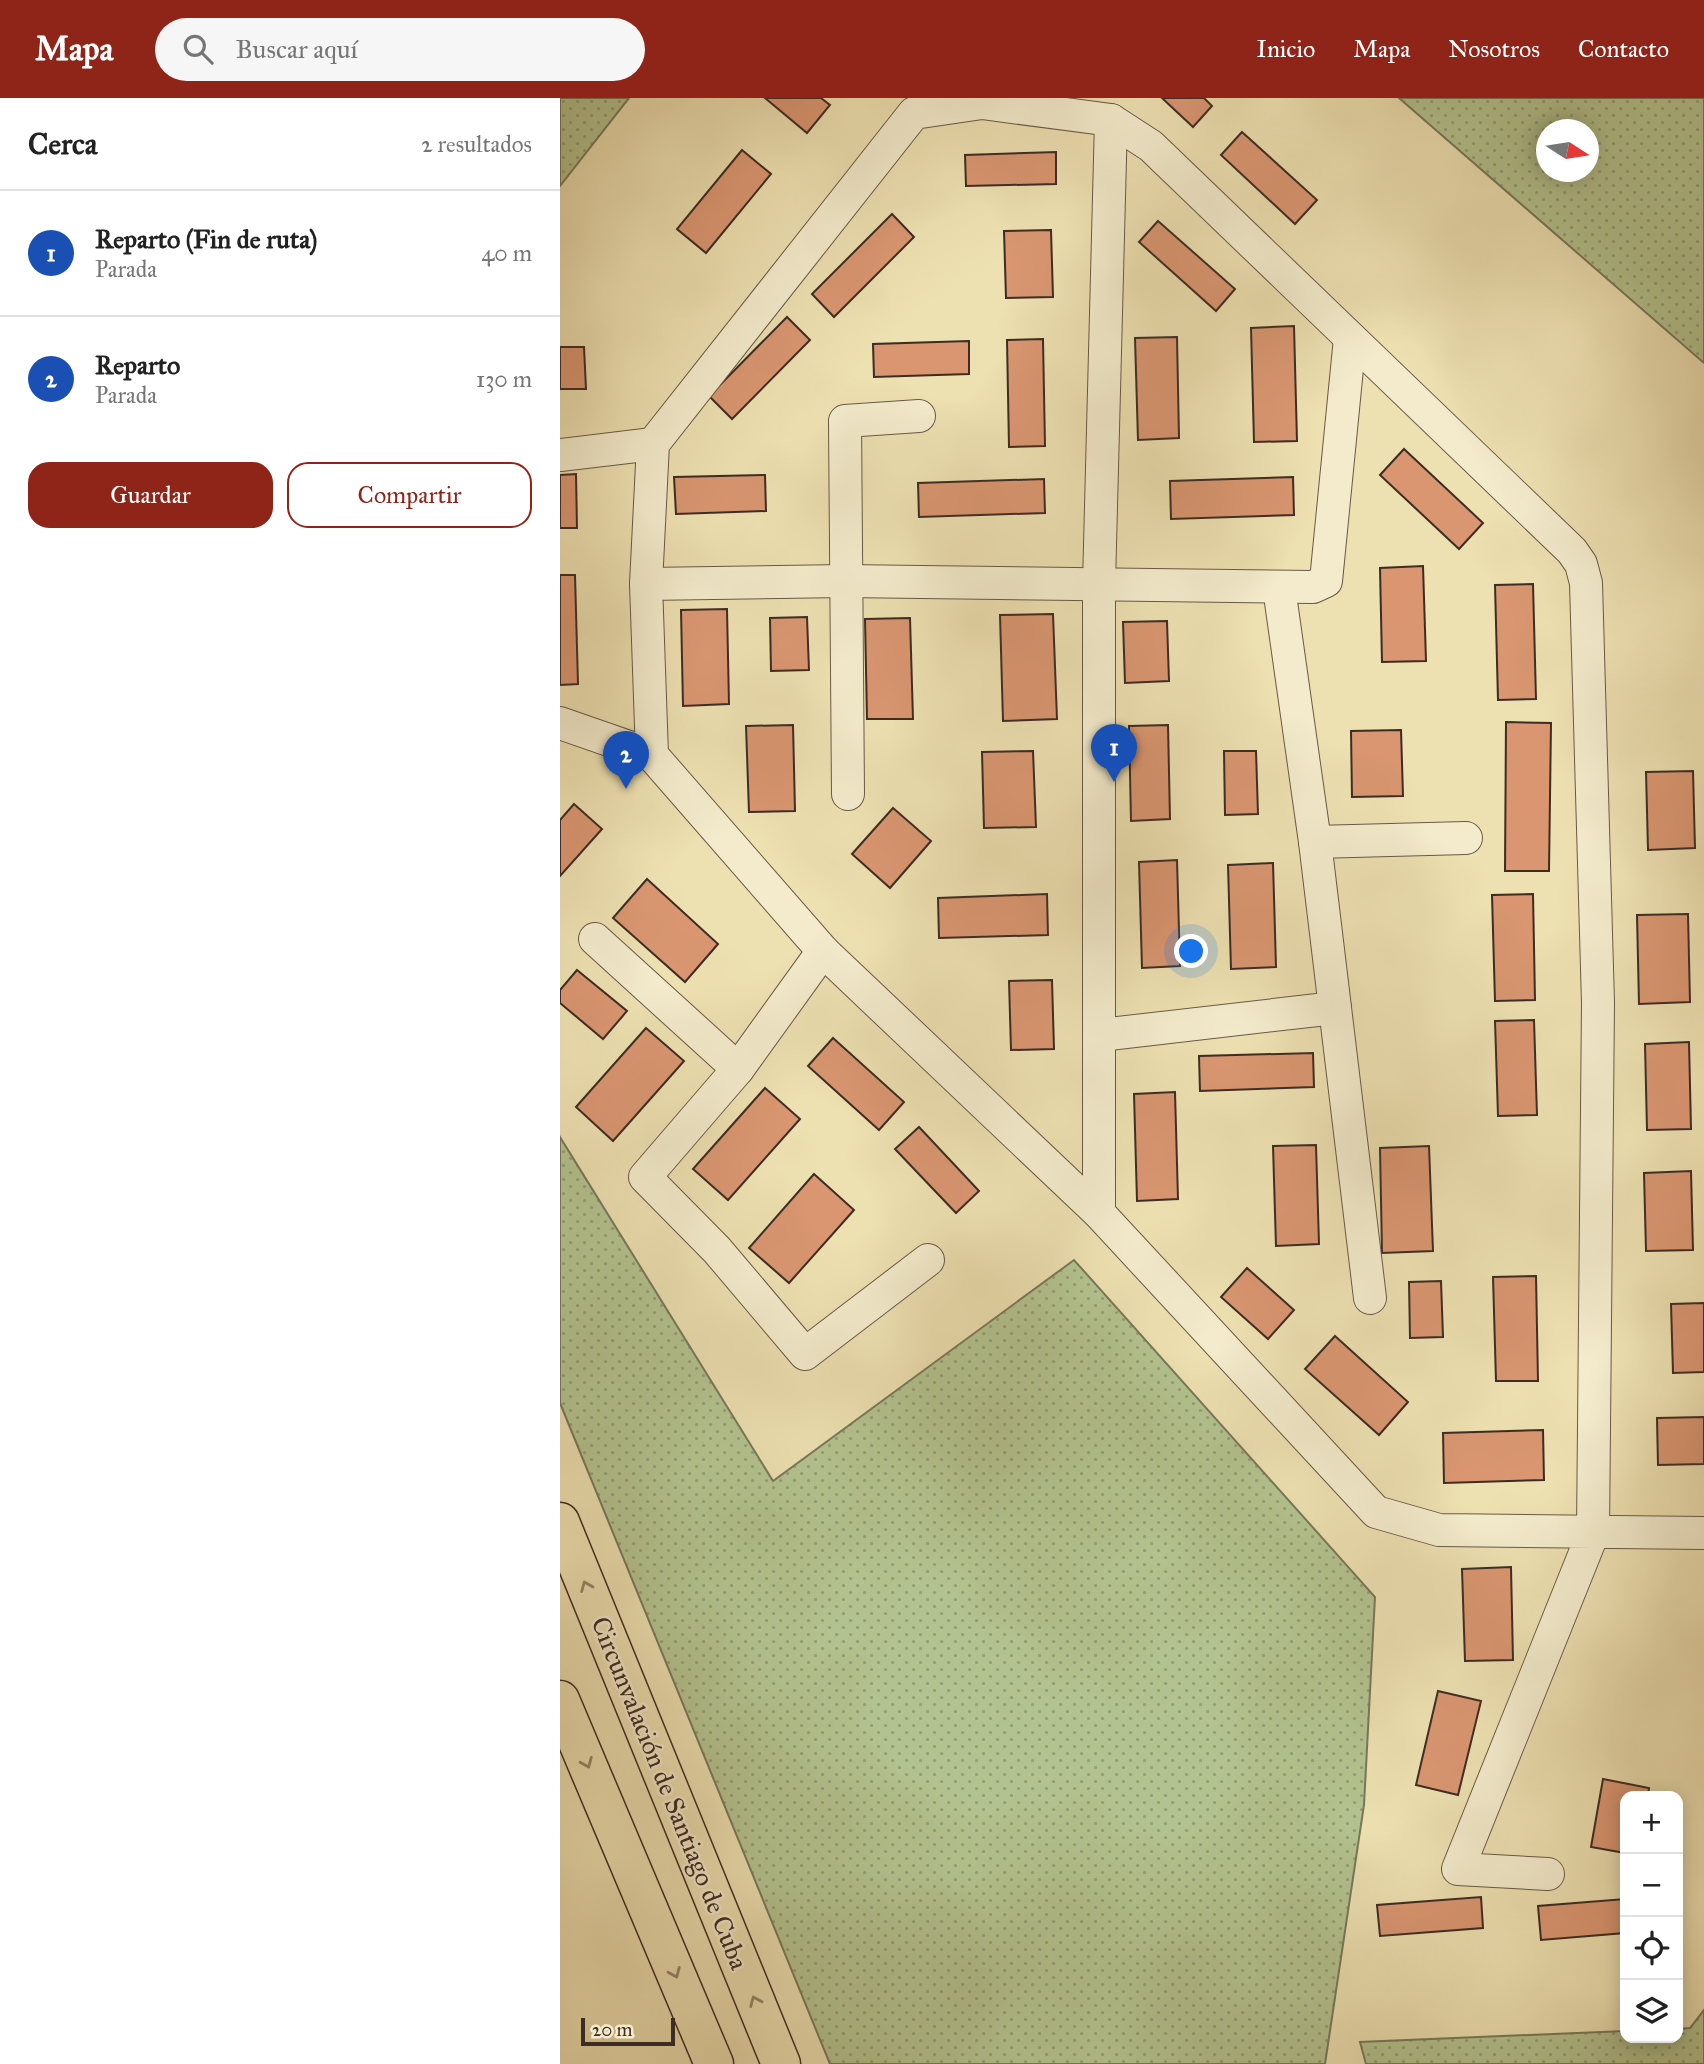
<!DOCTYPE html>
<html lang="es">
<head>
<meta charset="utf-8">
<style>
	body { margin:0; font-family:"IM FELL Great Primer",serif; background:#f6f6f6; color:#222 }
	.controls { position:absolute; right:21px; bottom:21px; display:grid; overflow:hidden; border-radius:14px; box-shadow:0 4px 18px #0003 }
	.controls button { width:63px; height:63px; display:grid; place-items:center; padding:0; border:0; border-bottom:2px solid #e0e0e0; background:#fff; color:#222; font:35px sans-serif }
	.compass { position:absolute; left:976px; top:21px; width:63px; height:63px; border-radius:50%; background:#fff; box-shadow:0 4px 18px #0003; rotate:102deg }
	.scale { position:absolute; left:21px; bottom:18px; width:94px; box-sizing:border-box; padding-left:7px; border:4px solid #3d2c24; border-top:0; font-size:19px; line-height:24px; white-space:nowrap; color:#3d2c24; -webkit-text-stroke:5px #f3ebcc; paint-order:stroke }
	.you { position:absolute; left:632px; top:854px; width:24px; height:24px; margin:-18px; border:5px solid #fff; border-radius:50%; background:#1a73e8; box-shadow:0 0 0 10px #1a73e833 }
	.badge { display:grid; place-items:center; width:46px; height:46px; border-radius:50%; background:#8f2418; color:#fff; font-size:23px; font-weight:700 }
	.pin { position:absolute; translate:-50% -58px; filter:drop-shadow(0 2px 4px #0008) }
	.pin::after { content:''; position:absolute; top:37px; width:24px; height:21px; background:inherit; clip-path:polygon(0 0,100% 0,50% 100%) }
	.list { margin:0; padding:0; list-style:none }
	h2 { display:flex; justify-content:space-between; align-items:center; height:91px; margin:0; padding:0 28px; font-size:30px }
	h2 small { font-size:23px; font-weight:400; color:#767676 }
	.list li { display:grid; grid-template-columns:46px 1fr auto; gap:21px; align-items:center; box-sizing:border-box; height:126px; padding:0 28px; border-top:2px solid #e0e0e0 }
	.list b { display:block; font-size:26px; white-space:nowrap }
	.list p { margin:0; font-size:23px; white-space:nowrap; color:#767676 }
	.list em { font-size:23px; font-style:normal; color:#767676 }
	.actions { display:flex; gap:14px; padding:21px 28px }
	.actions a { flex:1; padding:16px 0; border:2px solid #8f2418; border-radius:21px; text-align:center; font-size:24px; color:#8f2418 }
	.actions .main { background:#8f2418; color:#fff }
	.icon { flex:none; width:38px; height:38px; fill:none; stroke:currentColor; stroke-width:2; stroke-linecap:round; stroke-linejoin:round }
	.map { position:relative; flex:none; width:1144px; height:1966px; overflow:hidden }
	header { display:flex; align-items:center; gap:42px; box-sizing:border-box; height:98px; padding:0 35px; background:#8f2418; color:#fff }
	header strong { font-size:33px }
	nav { display:flex; gap:38px; margin-inline-start:auto; font-size:24px }
	.search { width:490px; height:63px; background:#f6f6f6; display:flex; align-items:center; gap:18px; box-sizing:border-box; padding:0 24px; border-radius:38px; color:#767676; font-size:26px }
	main { display:flex }
	aside { flex:1; background:#fff }
	.map>svg:first-child { display:block }
	.grass { fill:url(#grass-dots); stroke:#78785a; stroke-width:2; fill-rule:evenodd }
	.building { fill:#d99671; stroke:#3d2c24; stroke-width:2 }
	.lines { fill:none; stroke-linecap:round; stroke-linejoin:round }
	.minor-casing { stroke:#695947; stroke-width:34 }
	.highway-casing { stroke:#3d2c24; stroke-width:41 }
	.minor { stroke:#f3ebcc; stroke-width:32 }
	.highway { stroke:#ede0b1; stroke-width:38 }
	.oneway { stroke:#95866a }
	.labels { text-anchor:middle; stroke-width:5; stroke-linejoin:round; paint-order:stroke }
	.street-label { font-size:26px; fill:#3d2c24; stroke:#f3ebcc }
</style>
</head>
<body>
<header>
<strong>Mapa</strong>
<div class="search"><svg class="icon" aria-label="search" viewBox="0 0 24 24"><circle cx="10" cy="10" r="6"/><path d="M15 15l6 6"/></svg>Buscar aquí</div>
<nav><a>Inicio</a><a>Mapa</a><a>Nosotros</a><a>Contacto</a></nav>
</header>
<main>
<aside>
<h2>Cerca<small>2 resultados</small></h2>
<ul class="list">
<li><span class="badge" style="background:#1a4fb4">1</span><div><b>Reparto (Fin de ruta)</b><p>Parada</p></div><em>40 m</em></li>
<li><span class="badge" style="background:#1a4fb4">2</span><div><b>Reparto</b><p>Parada</p></div><em>130 m</em></li>
</ul>
<div class="actions"><a class="main">Guardar</a><a>Compartir</a></div>
</aside>
<div class="map">
<svg width="1144" height="1966" viewBox="0 0 1144 1966">
	<defs>
		<pattern id="grass-dots" width="8" height="8" patternUnits="userSpaceOnUse" patternTransform="scale(1.75)"><rect width="8" height="8" fill="#b3c38f"/><path d="M2 2h.1M6 6h.1" fill="none" stroke="#939f75" stroke-width="1.8" stroke-linecap="round"/></pattern>
	</defs>
	<rect width="100%" height="100%" fill="#ede0b1"/>
	<filter id="stains"><feTurbulence type="fractalNoise" baseFrequency=".00286" numOctaves="4"/><feColorMatrix values="0 0 0 0 .2 0 0 0 0 .09 0 0 0 0 .02 0 0 0 .5 -.17"/></filter>
	<radialGradient id="worn" r=".72"><stop offset=".6" stop-color="#630" stop-opacity="0"/><stop offset="1" stop-color="#630" stop-opacity=".3"/></radialGradient>
	<g class="grass">
		<path d="M 0,0 L 69,0 L 0,88 Z"/>
		<path d="M 839,0 L 1144,0 L 1144,265 ZM 986,32 L 1028,32 L 1028,74 L 986,74 Z"/>
		<path d="M 0,1039 L 213,1383 L 514,1162 L 815,1499 L 804,1707 L 765,1966 L 270,1966 L 0,1305 Z"/>
		<path d="M 1144,1912 L 1144,1966 L 806,1966 L 800,1944 L 1065,1933 L 1065,1940 L 1118,1940 L 1118,1931 L 1130,1930 Z"/>
	</g>
	<g class="building">
		<path d="M 205,0 L 261,0 L 270,7 L 247,35 Z"/>
		<path d="M 602,0 L 644,0 L 652,8 L 633,29 Z"/>
		<path d="M 682,34 L 757,102 L 735,126 L 661,57 Z"/>
		<path d="M 182,52 L 211,76 L 146,155 L 117,131 Z"/>
		<path d="M 496,54 L 496,86 L 406,88 L 405,57 Z"/>
		<path d="M 332,116 L 354,139 L 274,219 L 252,196 Z"/>
		<path d="M 598,123 L 675,191 L 656,213 L 579,144 Z"/>
		<path d="M 491,132 L 493,199 L 446,200 L 444,133 Z"/>
		<path d="M 227,219 L 250,242 L 172,321 L 149,298 Z"/>
		<path d="M 734,228 L 737,343 L 694,344 L 691,230 Z"/>
		<path d="M 617,239 L 619,340 L 578,342 L 575,240 Z"/>
		<path d="M 483,241 L 485,348 L 449,349 L 447,242 Z"/>
		<path d="M 409,243 L 409,276 L 314,279 L 313,246 Z"/>
		<path d="M 0,249 L 24,249 L 26,291 L 0,291 Z"/>
		<path d="M 844,351 L 923,425 L 899,451 L 820,377 Z"/>
		<path d="M 16,376 L 17,430 L 0,430 L 0,377 Z"/>
		<path d="M 205,377 L 206,413 L 116,416 L 114,379 Z"/>
		<path d="M 733,379 L 734,417 L 611,421 L 610,383 Z"/>
		<path d="M 484,381 L 485,415 L 359,419 L 358,385 Z"/>
		<path d="M 863,468 L 866,563 L 822,564 L 820,470 Z"/>
		<path d="M 0,477 L 15,477 L 18,586 L 0,587 Z"/>
		<path d="M 973,486 L 976,601 L 938,602 L 935,487 Z"/>
		<path d="M 167,511 L 169,606 L 123,608 L 121,512 Z"/>
		<path d="M 493,516 L 497,621 L 443,623 L 440,517 Z"/>
		<path d="M 247,519 L 249,572 L 211,573 L 210,520 Z"/>
		<path d="M 350,520 L 353,621 L 307,621 L 305,521 Z"/>
		<path d="M 607,523 L 609,583 L 565,585 L 563,524 Z"/>
		<path d="M 946,624 L 991,625 L 989,773 L 945,773 Z"/>
		<path d="M 233,627 L 235,713 L 189,714 L 186,628 Z"/>
		<path d="M 608,627 L 610,721 L 571,723 L 569,628 Z"/>
		<path d="M 841,632 L 843,698 L 792,699 L 791,633 Z"/>
		<path d="M 473,653 L 476,729 L 424,730 L 422,654 Z"/>
		<path d="M 664,653 L 696,653 L 698,716 L 665,717 Z"/>
		<path d="M 1133,673 L 1135,750 L 1088,752 L 1086,674 Z"/>
		<path d="M 14,706 L 42,731 L 0,778 L 0,722 Z"/>
		<path d="M 333,710 L 371,743 L 330,790 L 292,756 Z"/>
		<path d="M 617,762 L 620,868 L 582,870 L 579,764 Z"/>
		<path d="M 713,765 L 716,869 L 671,871 L 668,767 Z"/>
		<path d="M 87,781 L 158,846 L 125,884 L 53,820 Z"/>
		<path d="M 487,796 L 488,837 L 379,840 L 378,800 Z"/>
		<path d="M 973,796 L 975,902 L 935,903 L 932,797 Z"/>
		<path d="M 1128,816 L 1130,904 L 1079,906 L 1077,817 Z"/>
		<path d="M 17,872 L 67,913 L 43,941 L 0,905 L 0,892 Z"/>
		<path d="M 492,882 L 494,951 L 451,952 L 449,883 Z"/>
		<path d="M 974,922 L 977,1017 L 938,1018 L 935,923 Z"/>
		<path d="M 86,930 L 124,963 L 53,1043 L 16,1009 Z"/>
		<path d="M 273,940 L 344,1004 L 319,1032 L 248,968 Z"/>
		<path d="M 1129,944 L 1131,1031 L 1087,1032 L 1085,946 Z"/>
		<path d="M 753,955 L 754,989 L 640,993 L 639,958 Z"/>
		<path d="M 205,990 L 240,1021 L 168,1102 L 133,1071 Z"/>
		<path d="M 615,994 L 618,1101 L 577,1103 L 574,996 Z"/>
		<path d="M 359,1029 L 419,1093 L 396,1115 L 335,1051 Z"/>
		<path d="M 756,1047 L 759,1146 L 716,1148 L 713,1048 Z"/>
		<path d="M 869,1048 L 873,1153 L 822,1155 L 820,1050 Z"/>
		<path d="M 1131,1073 L 1133,1152 L 1086,1153 L 1084,1075 Z"/>
		<path d="M 254,1076 L 294,1112 L 229,1185 L 189,1150 Z"/>
		<path d="M 687,1170 L 734,1212 L 708,1241 L 661,1199 Z"/>
		<path d="M 976,1178 L 978,1283 L 936,1283 L 933,1179 Z"/>
		<path d="M 881,1183 L 883,1239 L 850,1240 L 849,1184 Z"/>
		<path d="M 1144,1205 L 1144,1274 L 1113,1275 L 1111,1206 Z"/>
		<path d="M 775,1238 L 848,1304 L 819,1337 L 745,1271 Z"/>
		<path d="M 1144,1319 L 1144,1366 L 1098,1367 L 1097,1320 Z"/>
		<path d="M 983,1332 L 984,1382 L 884,1385 L 883,1335 Z"/>
		<path d="M 951,1469 L 953,1562 L 905,1563 L 902,1471 Z"/>
		<path d="M 878,1593 L 921,1603 L 898,1697 L 856,1687 Z"/>
		<path d="M 1043,1681 L 1089,1690 L 1088,1698 L 1065,1698 L 1065,1755 L 1031,1749 Z"/>
		<path d="M 921,1799 L 923,1830 L 820,1838 L 817,1807 Z"/>
		<path d="M 1065,1801 L 1065,1835 L 981,1842 L 978,1808 Z"/>
	</g>
	<g class="lines">
		<g class="minor-casing">
			<g id="minor">
				<path d="M 0,357 L 93,346"/>
				<path d="M 86,486 L 285,483 L 753,489 L 766,483 L 790,240"/>
				<path d="M 719,490 L 755,744 L 810,1200"/>
				<path d="M 0,625 L 92,657"/>
				<path d="M 288,696 L 285,323 L 359,318"/>
				<path d="M 755,744 L 906,740"/>
				<path d="M 35,841 L 178,971"/>
				<path d="M 263,853 L 178,971 L 85,1079 L 157,1152 L 245,1256 L 368,1162"/>
				<path d="M 540,937 L 775,910"/>
				<path d="M 539,1115 L 539,486 L 551,22"/>
				<path d="M 988,1776 L 898,1771 L 1033,1435 L 1038,905 L 1026,485 L 1021,466 L 1012,453 L 591,48 L 551,22 L 422,5 L 354,15 L 93,346 L 86,486 L 92,657 L 263,853 L 539,1115 L 816,1414 L 879,1432 L 1144,1435"/>
			</g>
		</g>
		<g class="highway-casing">
			<g id="highway">
				<path d="M 0,1424 L 221,1966"/>
				<path d="M 0,1602 L 154,1966"/>
			</g>
		</g>
		<use href="#minor" class="minor"/>
		<use href="#highway" class="highway"/>
	</g>
	<defs><path id="oneway-chevron" d="M-2-3.5L2.5 0L-2 3.5" fill="none" stroke-width="1.6" stroke-linecap="round" stroke-linejoin="round" transform="scale(1.75)"/></defs>
	<g class="oneway">
		<use href="#oneway-chevron" transform="translate(26 1488) rotate(-112)"/>
		<use href="#oneway-chevron" transform="translate(27 1665) rotate(67)"/>
		<use href="#oneway-chevron" transform="translate(115 1875) rotate(67)"/>
		<use href="#oneway-chevron" transform="translate(195 1903) rotate(-113)"/>
	</g>
	<g class="labels">
		<g class="street-label">
			<text transform="translate(110 1695) rotate(68)" y="9">Circunvalación de Santiago de Cuba</text>
		</g>
	</g>
	<rect width="100%" height="100%" filter="url(#stains)"/>
	<rect width="100%" height="100%" fill="url(#worn)"/>
</svg>
<div class="controls">
<button>+</button>
<button>−</button>
<button><svg class="icon" aria-label="locate" viewBox="0 0 24 24"><circle cx="12" cy="12" r="6"/><path d="M12 2v4M12 18v4M2 12h4M18 12h4"/></svg></button>
<button><svg class="icon" aria-label="layers" viewBox="0 0 24 24"><path d="M12 4l9 5-9 5-9-5zM3 14l9 5 9-5"/></svg></button>
</div>
<svg class="compass" viewBox="-18 -18 36 36"><path d="M0-13l5 13h-10z" fill="#e53935"/><path d="M0 13l5-13h-10z" fill="#767676"/></svg>
<div class="scale">20 m</div>
<div class="you"></div>
<div class="pin badge" style="left:554px;top:684px;background:#1a4fb4">1</div>
<div class="pin badge" style="left:66px;top:691px;background:#1a4fb4">2</div>
</div>
</main>
</body>
</html>
